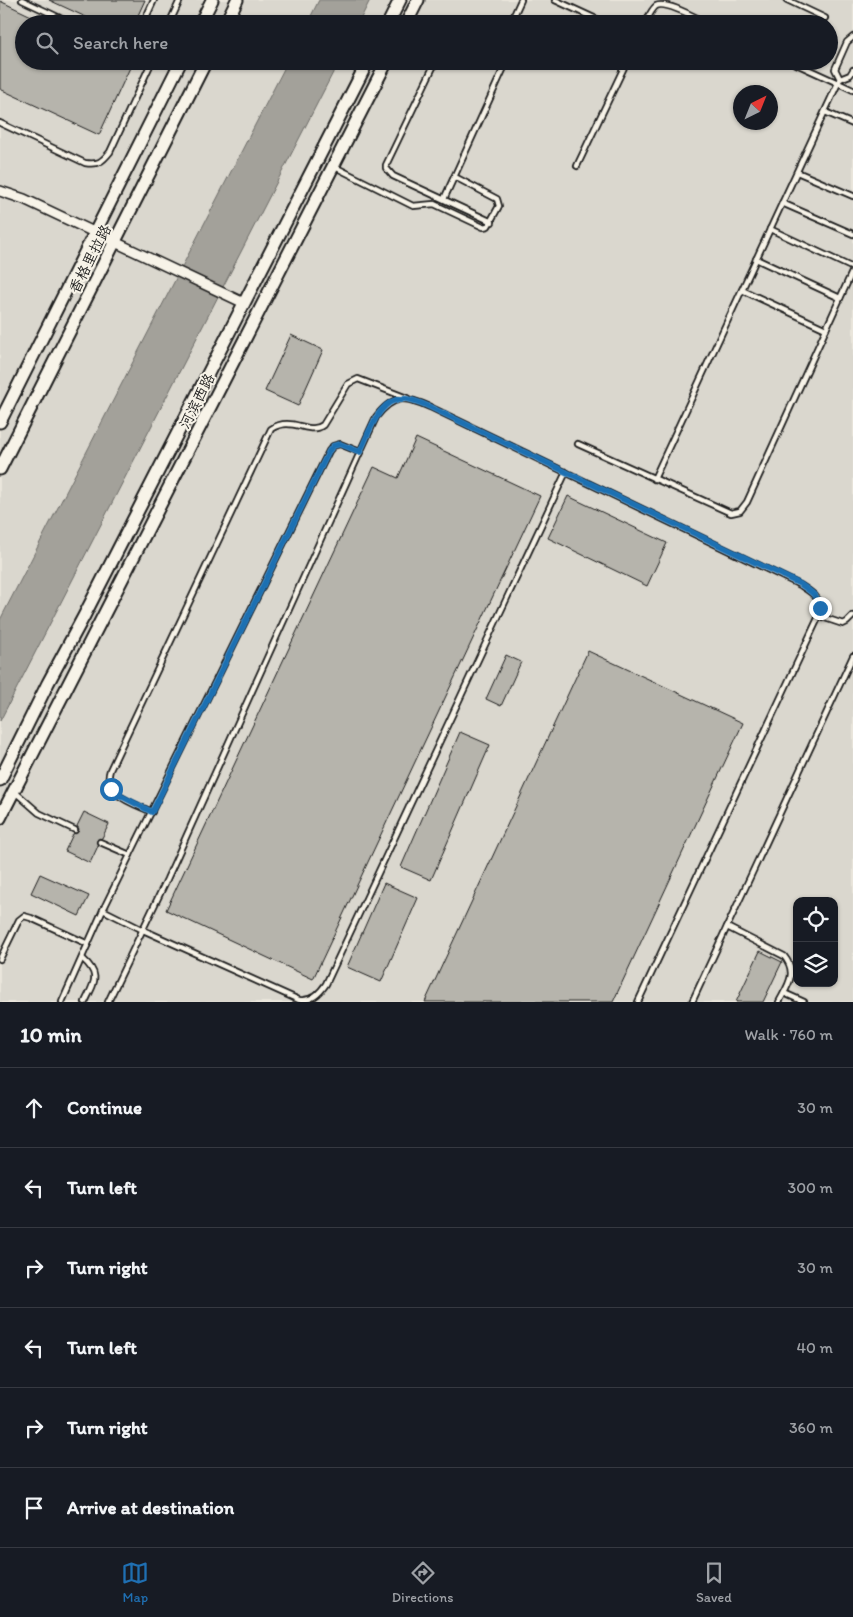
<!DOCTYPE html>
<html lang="en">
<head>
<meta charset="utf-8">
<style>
	body { margin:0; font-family:Itim,"LXGW WenKai TC",sans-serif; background:#242831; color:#f1f3f6 }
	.controls { position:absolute; right:15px; bottom:15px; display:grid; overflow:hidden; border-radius:10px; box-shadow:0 1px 4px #0004 }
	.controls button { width:45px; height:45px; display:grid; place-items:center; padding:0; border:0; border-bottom:1px solid #363941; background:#171b24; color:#f1f3f6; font:25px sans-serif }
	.compass { position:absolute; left:733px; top:85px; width:45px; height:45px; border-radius:50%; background:#171b24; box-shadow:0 1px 4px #0004; rotate:43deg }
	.stop { position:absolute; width:15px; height:15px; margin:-11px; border:4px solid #1f6fb2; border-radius:50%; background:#fff }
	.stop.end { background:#1f6fb2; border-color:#fff; box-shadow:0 1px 5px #0008 }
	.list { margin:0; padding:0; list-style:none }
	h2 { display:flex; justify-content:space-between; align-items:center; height:65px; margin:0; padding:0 20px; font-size:21px }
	h2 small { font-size:16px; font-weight:400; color:#9ea1a6 }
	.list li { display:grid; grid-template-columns:32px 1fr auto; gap:15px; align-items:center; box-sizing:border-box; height:80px; padding:0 20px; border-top:1px solid #363941 }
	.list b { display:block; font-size:19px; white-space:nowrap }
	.list em { font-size:16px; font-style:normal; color:#9ea1a6 }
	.icon { flex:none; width:28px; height:28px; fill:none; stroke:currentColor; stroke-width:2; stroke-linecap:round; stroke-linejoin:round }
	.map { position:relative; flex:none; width:853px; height:1002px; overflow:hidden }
	.search { position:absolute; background:#171b24; box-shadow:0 1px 4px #0004; left:15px; right:15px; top:15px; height:55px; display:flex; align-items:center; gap:12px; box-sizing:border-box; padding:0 18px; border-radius:28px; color:#9ea1a6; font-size:19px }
	.sheet { height:545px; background:#171b24 }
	nav { display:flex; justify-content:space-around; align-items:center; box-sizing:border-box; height:70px; border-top:1px solid #363941; background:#171b24; font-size:14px; color:#9ea1a6 }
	nav a { display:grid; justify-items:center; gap:2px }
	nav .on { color:#1f6fb2 }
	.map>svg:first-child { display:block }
	.built { fill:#dad7ce; fill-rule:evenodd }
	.water { fill:#a3a19a; stroke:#6d6c68 }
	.building { fill:#b6b4ac; stroke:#1c1c1c }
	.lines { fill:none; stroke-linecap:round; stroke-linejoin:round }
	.service-casing { stroke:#1c1c1c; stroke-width:8 }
	.minor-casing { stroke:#1c1c1c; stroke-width:12 }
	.tertiary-casing { stroke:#1c1c1c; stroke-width:15 }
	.service { stroke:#f7f3e8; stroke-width:4.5 }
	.minor { stroke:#f7f3e8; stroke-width:9 }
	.tertiary { stroke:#f7f3e8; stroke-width:11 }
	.route { stroke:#1f6fb2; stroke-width:6 }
	.labels { text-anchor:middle; stroke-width:4; stroke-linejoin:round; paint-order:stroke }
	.street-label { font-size:15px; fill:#1c1c1c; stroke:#f7f3e8 }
</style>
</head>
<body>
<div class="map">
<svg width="853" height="1002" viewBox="0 0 853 1002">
	<rect width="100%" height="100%" fill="#eae6dc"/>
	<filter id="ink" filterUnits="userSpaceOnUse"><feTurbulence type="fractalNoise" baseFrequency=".02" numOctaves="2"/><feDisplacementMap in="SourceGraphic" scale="10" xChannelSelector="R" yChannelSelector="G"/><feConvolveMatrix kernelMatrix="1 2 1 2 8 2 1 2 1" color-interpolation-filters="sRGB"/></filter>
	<g filter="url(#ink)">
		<path class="built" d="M 0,0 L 853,0 L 853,1002 L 0,1002 ZM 24,24 L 829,24 L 829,61 L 24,61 ZM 740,92 L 770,92 L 770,122 L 740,122 ZM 797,901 L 834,901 L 834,983 L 797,983 Z"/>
		<g class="water">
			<path d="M 319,0 L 370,0 L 358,24 L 307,24 Z"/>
			<path d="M 288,61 L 339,61 L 0,721 L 0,620 Z"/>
		</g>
		<g class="building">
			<path d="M 49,0 L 145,0 L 134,24 L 101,24 Z"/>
			<path d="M 0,1 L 48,24 L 24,24 L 24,61 L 133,61 L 99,135 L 0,89 Z"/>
			<path d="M 291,335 L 323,350 L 298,406 L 265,391 Z"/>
			<path d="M 416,438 L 540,496 L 313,979 L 166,910 L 374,467 L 398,478 Z"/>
			<path d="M 568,496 L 667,543 L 647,586 L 548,538 Z"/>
			<path d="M 588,651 L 743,723 L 613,1002 L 425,1002 Z"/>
			<path d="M 506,655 L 521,662 L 501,706 L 486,699 Z"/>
			<path d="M 460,732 L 490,745 L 431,880 L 401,867 Z"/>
			<path d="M 84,812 L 109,824 L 102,838 L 97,840 L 98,846 L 90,863 L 65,851 L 73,834 L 78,832 L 79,829 L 77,826 Z"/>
			<path d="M 40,874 L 89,896 L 79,916 L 31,893 Z"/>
			<path d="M 384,883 L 418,898 L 381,982 L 347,967 Z"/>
			<path d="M 760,951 L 782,962 L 763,1002 L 736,1002 Z"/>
		</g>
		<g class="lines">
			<g class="service-casing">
				<g id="service">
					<path d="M 22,0 L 73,24"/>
					<path d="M 555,0 L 607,24"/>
					<path d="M 787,0 L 825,18"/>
					<path d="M 143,24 L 154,0"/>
					<path d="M 169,24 L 180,0"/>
					<path d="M 510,24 L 521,0"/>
					<path d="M 645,24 C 648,18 651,10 656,6 C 666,0 698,19 709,24"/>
					<path d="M 436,61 L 386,165 L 386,168 L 393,176 L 492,222"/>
					<path d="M 853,70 L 850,75 L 840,79 L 838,83 L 853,90"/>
					<path d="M 840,79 L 835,69 L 847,42 L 853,37"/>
					<path d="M 825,112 L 853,124"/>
					<path d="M 0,123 L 85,163 C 98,165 102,162 110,152 L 152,61"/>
					<path d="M 577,166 L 627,61"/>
					<path d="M 335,167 L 413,206 L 434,204 L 483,227 L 488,226 L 499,206 L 497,199 L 455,177"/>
					<path d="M 797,172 L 853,196"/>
					<path d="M 444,199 L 507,61"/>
					<path d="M 782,203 L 853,234"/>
					<path d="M 770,229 L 853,268"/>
					<path d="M 756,259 L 840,298"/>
					<path d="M 742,290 L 826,329"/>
					<path d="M 578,444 L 731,513 L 740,511 L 747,502 L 853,270"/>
					<path d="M 654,479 L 838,83 L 790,61"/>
					<path d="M 819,616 L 843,624 L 847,622 L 853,616"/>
					<path d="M 14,791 L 39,813 L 75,830"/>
					<path d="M 152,812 C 133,803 102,795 110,770 L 271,429 C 292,415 309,436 323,425 L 348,384 L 358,379 L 407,398"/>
					<path d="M 100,842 L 130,855 L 103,910 L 143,930 L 299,1000 C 311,1002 320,993 326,984 L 566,472"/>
					<path d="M 130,855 L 329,451 L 333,446 L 340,444 L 360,452"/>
					<path d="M 727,927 L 784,956 C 798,973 788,985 779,1002"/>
					<path d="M 82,958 C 101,975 95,981 85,1002"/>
					<path d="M 0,959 L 19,920 L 24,916 L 31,918 L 88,944"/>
					<path d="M 784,993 L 804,1002"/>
					<path d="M 62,1002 L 103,910"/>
					<path d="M 108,1002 L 167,879 L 376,417 C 394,394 405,396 430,407 L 800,585 C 814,594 822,598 819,616 L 638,1002"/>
					<path d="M 692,1002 L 853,656"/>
				</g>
			</g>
			<g class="minor-casing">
				<path id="minor" d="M 0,191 L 24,199 L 244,303"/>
			</g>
			<g class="tertiary-casing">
				<g id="tertiary">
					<path d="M 200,24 L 212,0"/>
					<path d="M 225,24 L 237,0"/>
					<path d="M 388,24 L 400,0"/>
					<path d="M 406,24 L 418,0"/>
					<path d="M 0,422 L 181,61"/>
					<path d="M 0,469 L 206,61"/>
					<path d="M 0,780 L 48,683 L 84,616 L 368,61"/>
					<path d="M 0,818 L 387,61"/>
				</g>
			</g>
			<use href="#service" class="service"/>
			<use href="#minor" class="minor"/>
			<use href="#tertiary" class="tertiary"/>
		</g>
	</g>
	<g class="lines" filter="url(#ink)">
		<path class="route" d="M 111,789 L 117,794 L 152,812 L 329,451 L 333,446 L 340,444 L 360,452 C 370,431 379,396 407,399 C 415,400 423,404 430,407 L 800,584 C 810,591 819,596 820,608"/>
	</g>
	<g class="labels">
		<g class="street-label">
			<text transform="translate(90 259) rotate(-63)" y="5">香格里拉路</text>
			<text transform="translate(197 401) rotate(-63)" y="5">河滨西路</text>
		</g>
	</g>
</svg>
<div class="controls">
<button><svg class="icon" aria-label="locate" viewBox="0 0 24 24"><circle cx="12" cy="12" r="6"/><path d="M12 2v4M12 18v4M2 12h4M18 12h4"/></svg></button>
<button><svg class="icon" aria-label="layers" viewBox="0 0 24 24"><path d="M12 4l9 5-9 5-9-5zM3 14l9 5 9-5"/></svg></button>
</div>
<svg class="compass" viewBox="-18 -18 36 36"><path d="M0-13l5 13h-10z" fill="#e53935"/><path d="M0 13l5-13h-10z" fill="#9ea1a6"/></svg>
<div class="stop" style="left:111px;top:789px"></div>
<div class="stop end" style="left:820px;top:608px"></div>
<div class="search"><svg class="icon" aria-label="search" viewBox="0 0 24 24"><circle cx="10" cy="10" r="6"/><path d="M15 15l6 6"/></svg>Search here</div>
</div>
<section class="sheet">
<h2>10 min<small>Walk · 760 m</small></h2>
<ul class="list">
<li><svg class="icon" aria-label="ahead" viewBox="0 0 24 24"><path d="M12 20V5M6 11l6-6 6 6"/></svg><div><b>Continue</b></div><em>30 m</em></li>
<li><svg class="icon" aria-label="left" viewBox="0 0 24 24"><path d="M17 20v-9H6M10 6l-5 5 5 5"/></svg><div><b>Turn left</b></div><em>300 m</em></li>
<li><svg class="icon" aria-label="right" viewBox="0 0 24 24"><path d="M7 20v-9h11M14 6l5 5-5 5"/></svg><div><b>Turn right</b></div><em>30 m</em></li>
<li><svg class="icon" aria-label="left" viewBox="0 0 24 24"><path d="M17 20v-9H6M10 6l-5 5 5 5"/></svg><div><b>Turn left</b></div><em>40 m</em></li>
<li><svg class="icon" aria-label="right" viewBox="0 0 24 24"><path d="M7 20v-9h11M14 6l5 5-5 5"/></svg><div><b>Turn right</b></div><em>360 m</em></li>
<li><svg class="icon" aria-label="arrive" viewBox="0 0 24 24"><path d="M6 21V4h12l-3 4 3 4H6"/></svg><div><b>Arrive at destination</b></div></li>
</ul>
</section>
<nav>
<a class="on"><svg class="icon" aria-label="map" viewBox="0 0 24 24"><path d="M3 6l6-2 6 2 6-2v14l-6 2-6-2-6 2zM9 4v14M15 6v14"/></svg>Map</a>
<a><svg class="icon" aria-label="directions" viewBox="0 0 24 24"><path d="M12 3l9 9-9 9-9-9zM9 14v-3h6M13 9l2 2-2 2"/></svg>Directions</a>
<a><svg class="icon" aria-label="saved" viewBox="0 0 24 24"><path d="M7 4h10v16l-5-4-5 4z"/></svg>Saved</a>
</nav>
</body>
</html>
